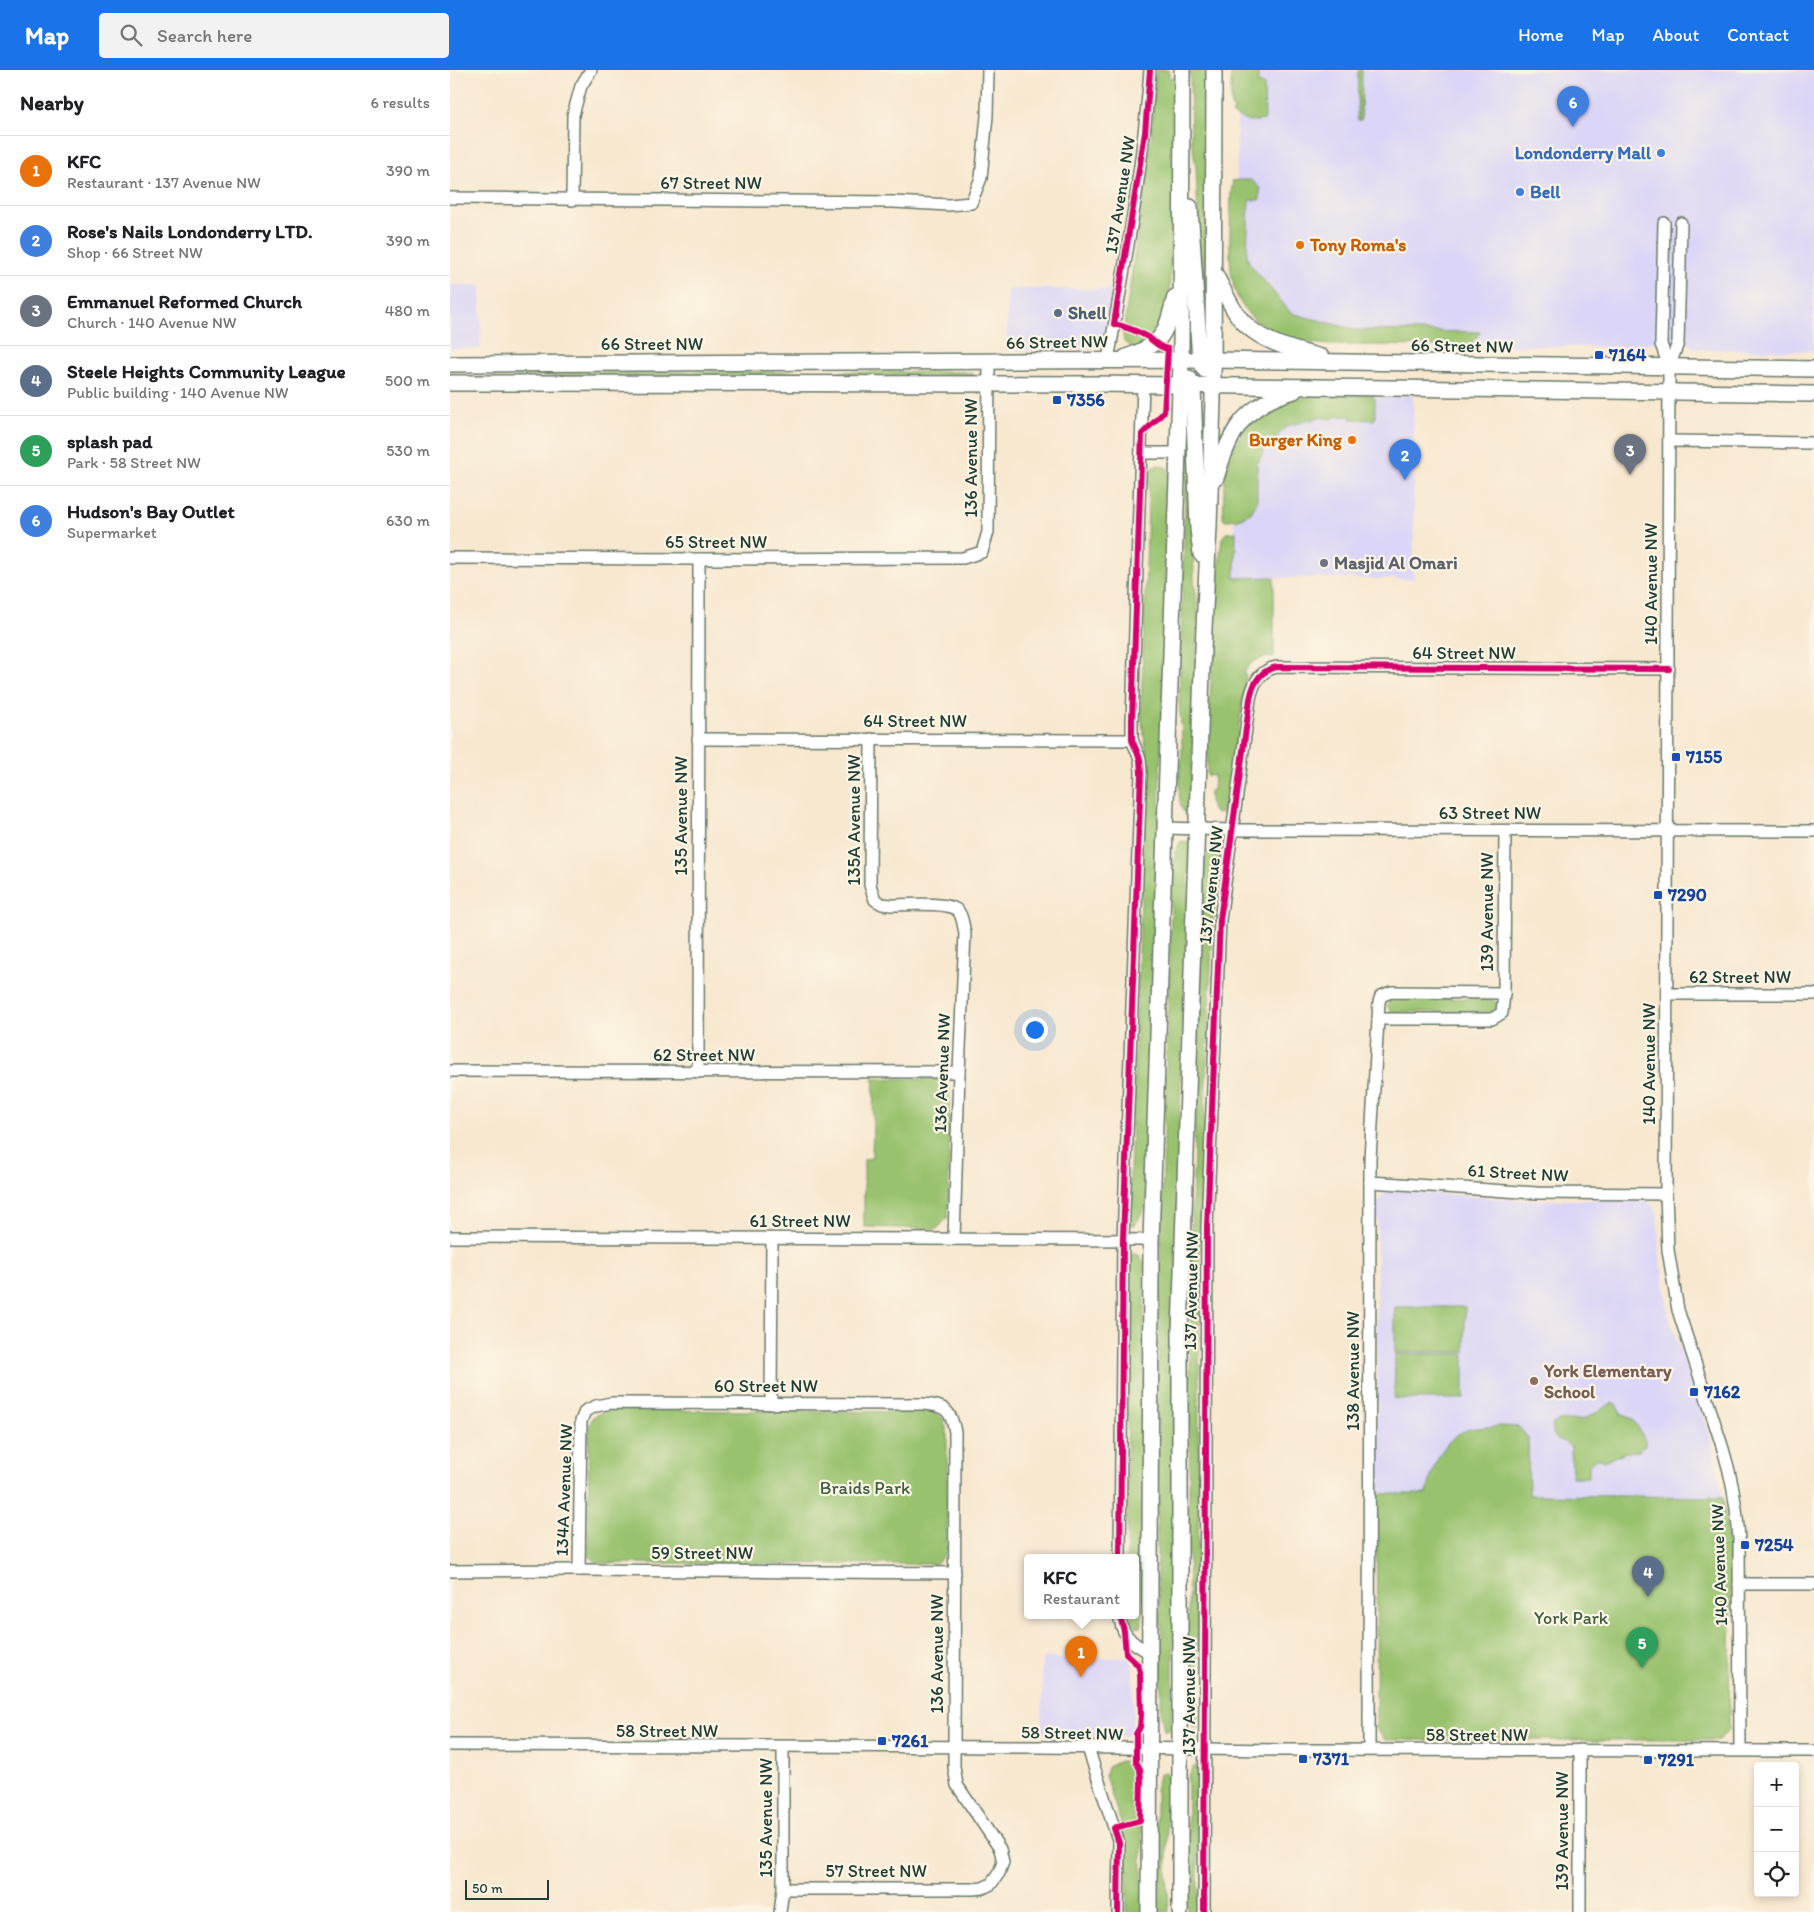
<!DOCTYPE html>
<html lang="en">
<head>
<meta charset="utf-8">
<style>
	body { margin:0; font-family:Itim,sans-serif; background:#f2f2f2; color:#202124 }
	.controls { position:absolute; right:15px; bottom:15px; display:grid; overflow:hidden; border-radius:5px; box-shadow:0 2px 8px #0003 }
	.controls button { width:45px; height:45px; display:grid; place-items:center; padding:0; border:0; border-bottom:1px solid #e0e0e0; background:#fff; color:#202124; font:25px sans-serif }
	.scale { position:absolute; left:15px; bottom:12px; width:84px; box-sizing:border-box; padding-left:5px; border:2px solid #1f3d34; border-top:0; font-size:14px; line-height:18px; white-space:nowrap; color:#1f3d34; -webkit-text-stroke:4px #fcf5e5; paint-order:stroke }
	.you { position:absolute; left:584px; top:959px; width:18px; height:18px; margin:-12px; border:4px solid #fff; border-radius:50%; background:#1a73e8; box-shadow:0 0 0 8px #1a73e833 }
	.badge { display:grid; place-items:center; width:32px; height:32px; border-radius:50%; background:#1a73e8; color:#fff; font-size:16px; font-weight:700 }
	.pin { position:absolute; translate:-50% -41px; filter:drop-shadow(0 1px 2px #0008) }
	.pin::after { content:''; position:absolute; top:26px; width:18px; height:15px; background:inherit; clip-path:polygon(0 0,100% 0,50% 100%) }
	.popup { position:absolute; left:574px; top:1484px; width:115px; height:65px; box-sizing:border-box; display:grid; place-content:center; border-radius:5px; background:#fff; filter:drop-shadow(0 1px 4px #0005); font-size:16px; white-space:nowrap; color:#757577 }
	.popup b { font-size:19px; color:#202124 }
	.popup::after { content:''; position:absolute; left:50%; top:100%; margin-left:-10px; border:10px solid transparent; border-top-color:#fff }
	.list { margin:0; padding:0; list-style:none }
	h2 { display:flex; justify-content:space-between; align-items:center; height:65px; margin:0; padding:0 20px; font-size:21px }
	h2 small { font-size:16px; font-weight:400; color:#757577 }
	.list li { display:grid; grid-template-columns:32px 1fr auto; gap:15px; align-items:center; box-sizing:border-box; height:70px; padding:0 20px; border-top:1px solid #e0e0e0 }
	.list b { display:block; font-size:19px; white-space:nowrap }
	.list p { margin:0; font-size:16px; white-space:nowrap; color:#757577 }
	.list em { font-size:16px; font-style:normal; color:#757577 }
	.icon { flex:none; width:28px; height:28px; fill:none; stroke:currentColor; stroke-width:2; stroke-linecap:round; stroke-linejoin:round }
	.map { position:relative; flex:none; width:1364px; height:1842px; overflow:hidden }
	header { display:flex; align-items:center; gap:30px; box-sizing:border-box; height:70px; padding:0 25px; background:#1a73e8; color:#fff }
	header strong { font-size:24px }
	nav { display:flex; gap:28px; margin-inline-start:auto; font-size:18px }
	.search { width:350px; height:45px; background:#f2f2f2; display:flex; align-items:center; gap:12px; box-sizing:border-box; padding:0 18px; border-radius:5px; color:#757577; font-size:19px }
	main { display:flex }
	aside { flex:1; background:#fff }
	.map>svg:first-child { display:block }
	.built { fill:#dbd6f7 }
	.green { fill:#99c26e; stroke:#5c8051 }
	.lines { fill:none; stroke-linecap:round; stroke-linejoin:round }
	.minor-casing { stroke:#6b796b; stroke-width:14 }
	.major-casing { stroke:#6b796b; stroke-width:18 }
	.minor { stroke:#fff; stroke-width:11 }
	.major { stroke:#fff; stroke-width:15 }
	.cycleway-casing { stroke:#fcf5e5; stroke-width:9 }
	.cycleway { stroke:#d6006c; stroke-width:6 }
	.shop-dot { fill:#3f7fe0; stroke:#fcf5e5; stroke-width:2 }
	.food-dot { fill:#e8710a; stroke:#fcf5e5; stroke-width:2 }
	.service-dot { fill:#5c6f8a; stroke:#fcf5e5; stroke-width:2 }
	.transit-dot { fill:#1a4fb4; stroke:#fcf5e5; stroke-width:2 }
	.worship-dot { fill:#6b7280; stroke:#fcf5e5; stroke-width:2 }
	.education-dot { fill:#8d6e63; stroke:#fcf5e5; stroke-width:2 }
	.labels { text-anchor:middle; stroke-width:4.5; stroke-linejoin:round; paint-order:stroke }
	.shop-label { font-size:18px; font-weight:bold; fill:#366cbe; stroke:#fcf5e5; text-anchor:end }
	.street-label { font-size:18px; fill:#1f3d34; stroke:#fcf5e5 }
	.food-label { font-size:18px; font-weight:bold; fill:#c56008; stroke:#fcf5e5; text-anchor:start }
	.service-label { font-size:18px; font-weight:bold; fill:#4e5e75; stroke:#fcf5e5; text-anchor:start }
	.transit-label { font-size:18px; font-weight:bold; fill:#164399; stroke:#fcf5e5; text-anchor:start }
	.worship-label { font-size:18px; font-weight:bold; fill:#5b616d; stroke:#fcf5e5; text-anchor:start }
	.education-label { font-size:18px; font-weight:bold; fill:#785e54; stroke:#fcf5e5; text-anchor:start }
	.park-label { font-size:18px; fill:#3e5e42; stroke:#fcf5e5 }
</style>
</head>
<body>
<header>
<strong>Map</strong>
<div class="search"><svg class="icon" aria-label="search" viewBox="0 0 24 24"><circle cx="10" cy="10" r="6"/><path d="M15 15l6 6"/></svg>Search here</div>
<nav><a>Home</a><a>Map</a><a>About</a><a>Contact</a></nav>
</header>
<main>
<aside>
<h2>Nearby<small>6 results</small></h2>
<ul class="list">
<li><span class="badge" style="background:#e8710a">1</span><div><b>KFC</b><p>Restaurant · 137 Avenue NW</p></div><em>390 m</em></li>
<li><span class="badge" style="background:#3f7fe0">2</span><div><b>Rose's Nails Londonderry LTD.</b><p>Shop · 66 Street NW</p></div><em>390 m</em></li>
<li><span class="badge" style="background:#6b7280">3</span><div><b>Emmanuel Reformed Church</b><p>Church · 140 Avenue NW</p></div><em>480 m</em></li>
<li><span class="badge" style="background:#5c6f8a">4</span><div><b>Steele Heights Community League</b><p>Public building · 140 Avenue NW</p></div><em>500 m</em></li>
<li><span class="badge" style="background:#2e9e5b">5</span><div><b>splash pad</b><p>Park · 58 Street NW</p></div><em>530 m</em></li>
<li><span class="badge" style="background:#3f7fe0">6</span><div><b>Hudson's Bay Outlet</b><p>Supermarket</p></div><em>630 m</em></li>
</ul>
</aside>
<div class="map">
<svg width="1364" height="1842" viewBox="0 0 1364 1842">
	<rect width="100%" height="100%" fill="#fcf5e5"/>
	<filter id="ink" filterUnits="userSpaceOnUse"><feTurbulence type="fractalNoise" baseFrequency=".02" numOctaves="2"/><feDisplacementMap in="SourceGraphic" scale="10" xChannelSelector="R" yChannelSelector="G"/><feConvolveMatrix kernelMatrix="1 2 1 2 8 2 1 2 1" color-interpolation-filters="sRGB"/></filter>
	<filter id="wash" filterUnits="userSpaceOnUse"><feTurbulence type="fractalNoise" baseFrequency=".0096" numOctaves="4" result="noise"/><feDisplacementMap in="SourceGraphic" scale="20" xChannelSelector="R" yChannelSelector="G"/><feGaussianBlur stdDeviation="1.12" result="paint"/><feColorMatrix in="noise" values="0 0 0 0 0 0 0 0 0 0 0 0 0 0 0 0 0 1.4 0 .05"/><feComposite in="paint" operator="in"/></filter>
	<g filter="url(#wash)">
		<rect width="100%" height="100%" fill="#f8e8d0"/>
		<g class="built">
			<path d="M 788,0 L 1364,0 L 1364,281 L 1245,279 L 1238,273 L 1199,273 L 1193,278 L 861,272 L 794,217 L 786,145 Z"/>
			<rect x="0" y="215" width="31" height="64"/>
			<path d="M 557,219 L 662,219 L 654,269 L 643,279 L 557,281 Z"/>
			<path d="M 963,325 L 964,509 L 785,507 L 784,440 L 795,381 L 866,332 Z"/>
			<path d="M 937,1120 L 1071,1130 L 1197,1130 L 1207,1141 L 1210,1189 L 1219,1246 L 1263,1377 L 1273,1427 L 927,1424 L 927,1133 Z"/>
			<path d="M 592,1588 L 679,1588 L 683,1593 L 683,1659 L 677,1666 L 592,1664 Z"/>
		</g>
		<g class="green">
			<path d="M 706,0 L 719,0 L 719,8 L 725,8 L 725,129 L 721,174 L 719,237 L 706,267 L 685,279 L 674,272 L 673,264 L 701,70 Z"/>
			<path d="M 740,0 L 757,0 L 756,245 L 754,272 L 752,272 L 746,97 L 741,67 Z"/>
			<path d="M 781,0 L 808,0 L 808,14 L 814,14 L 815,50 L 799,52 L 782,44 L 784,40 L 781,36 Z"/>
			<path d="M 908,0 L 912,0 L 911,50 L 907,50 Z"/>
			<path d="M 790,110 L 802,110 L 810,118 L 810,130 L 799,130 L 797,186 L 799,193 L 841,243 L 906,260 L 1030,262 C 1026,269 1023,273 1015,276 L 879,275 C 840,272 796,260 784,217 C 777,193 781,147 781,121 L 783,114 L 782,111 Z"/>
			<path d="M 70,301 L 515,302 L 522,304 L 525,307 L 43,306 L 43,304 Z"/>
			<path d="M 878,324 L 922,324 L 925,329 L 925,349 L 923,350 L 901,349 L 901,346 L 889,346 L 881,349 L 870,347 L 837,356 L 815,379 L 807,394 L 807,432 L 801,443 L 789,449 L 776,450 L 773,448 C 774,435 773,422 775,409 C 784,348 820,329 878,324 Z"/>
			<path d="M 741,335 L 744,508 L 748,539 L 740,739 L 738,743 L 734,743 C 724,727 733,691 732,672 C 732,659 730,645 729,632 L 737,371 Z"/>
			<path d="M 708,395 L 716,397 L 720,403 L 696,1136 L 685,1155 L 681,1155 L 678,1152 L 697,685 L 691,645 L 699,405 L 702,398 Z"/>
			<path d="M 786,462 L 785,508 L 824,507 L 824,587 C 810,587 801,590 794,603 L 796,606 L 778,738 L 775,738 L 772,743 L 766,744 C 759,737 760,730 760,721 L 763,720 L 764,706 L 757,705 L 764,538 L 772,468 L 776,463 Z"/>
			<path d="M 731,771 L 740,772 L 728,1081 L 724,1310 L 723,1620 L 721,1655 L 720,1659 L 716,1662 L 714,1660 L 711,1645 L 712,1566 L 707,1509 L 707,1406 L 709,1228 L 722,806 L 725,782 Z"/>
			<path d="M 763,781 L 772,783 L 763,850 L 750,1148 L 747,1658 L 742,1655 L 742,1591 L 745,1591 L 745,1577 L 738,1576 L 741,1166 L 754,793 L 757,782 Z"/>
			<path d="M 944,928 L 1039,929 L 1046,932 L 1047,937 L 1044,941 L 1040,942 L 941,942 L 937,935 L 940,929 Z"/>
			<path d="M 424,1008 L 491,1009 L 500,1018 L 498,1147 L 487,1159 L 414,1157 L 414,1089 L 422,1088 Z"/>
			<path d="M 684,1183 L 690,1186 L 694,1194 L 692,1553 L 691,1557 L 687,1557 L 679,1546 L 685,1546 L 685,1488 L 677,1488 L 678,1188 Z"/>
			<rect x="945" y="1237" width="70" height="45"/>
			<path d="M 945,1284 L 1014,1284 L 1014,1329 L 944,1329 Z"/>
			<path d="M 1162,1333 L 1166,1334 L 1171,1344 L 1183,1349 L 1195,1370 L 1195,1375 L 1189,1381 L 1176,1382 L 1154,1391 L 1151,1389 L 1146,1389 L 1139,1395 L 1139,1407 L 1122,1407 L 1121,1378 C 1117,1370 1107,1372 1102,1363 L 1103,1354 L 1108,1351 L 1135,1349 Z"/>
			<path d="M 157,1340 L 483,1342 L 492,1348 L 497,1360 L 497,1482 L 486,1494 L 148,1493 L 138,1485 L 139,1357 L 143,1347 Z"/>
			<path d="M 1052,1356 L 1069,1357 L 1078,1368 L 1079,1425 L 1273,1427 C 1285,1503 1279,1582 1279,1660 L 1269,1670 L 935,1670 L 926,1658 L 927,1424 L 977,1424 C 982,1399 991,1369 1017,1360 C 1027,1357 1041,1357 1052,1356 Z"/>
			<path d="M 670,1691 L 681,1692 L 688,1697 L 689,1700 L 689,1758 L 692,1758 L 692,1842 L 677,1842 L 677,1801 L 674,1762 L 655,1706 L 657,1697 Z"/>
			<path d="M 747,1696 L 748,1698 L 748,1842 L 737,1842 L 738,1716 L 738,1707 L 743,1697 Z"/>
			<path d="M 713,1702 L 716,1703 L 717,1707 L 717,1805 L 719,1842 L 706,1842 L 706,1718 L 709,1705 Z"/>
		</g>
	</g>
	<g filter="url(#ink)">
		<g class="lines">
			<g class="minor-casing">
				<g id="minor">
					<path d="M 0,128 L 444,132 L 499,135 L 521,133 L 531,108 L 537,46 L 538,0"/>
					<path d="M 122,130 L 123,45 L 131,16 L 141,0"/>
					<path d="M 1214,153 L 1211,274 L 1219,297"/>
					<path d="M 1231,153 L 1228,273 L 1219,297 L 1216,1124 L 1218,1180 L 1228,1240 L 1273,1379 C 1282,1408 1287,1438 1289,1469 L 1290,1680"/>
					<path d="M 658,290 C 675,194 693,98 700,0"/>
					<path d="M 1219,371 L 1364,373"/>
					<path d="M 691,383 L 727,383"/>
					<path d="M 0,488 L 249,489 L 513,488 L 532,482 L 538,462 L 539,292"/>
					<path d="M 248,669 L 682,670"/>
					<path d="M 421,669 L 420,815 L 425,830 L 432,834 L 441,835 C 455,835 499,831 508,841 C 513,846 513,856 515,863 L 509,1002 L 504,1169"/>
					<path d="M 716,758 L 782,760 L 1364,761"/>
					<path d="M 1217,924 L 1364,924"/>
					<path d="M 928,949 L 1042,949 L 1052,943 L 1054,923 L 1055,761"/>
					<path d="M 0,1001 L 509,1002"/>
					<path d="M 248,1002 L 249,489"/>
					<path d="M 920,1112 L 1087,1123 L 1216,1124"/>
					<path d="M 0,1167 L 701,1170"/>
					<path d="M 321,1334 L 322,1169"/>
					<path d="M 670,1488 L 673,1169 L 691,703 L 690,689 L 682,670 L 682,651 L 693,315"/>
					<path d="M 129,1500 L 131,1351 L 135,1341 L 146,1336 L 161,1333 L 472,1334 C 495,1335 501,1340 505,1362 L 504,1697 L 507,1715 L 550,1779 L 553,1792 L 549,1803 L 541,1814 L 533,1818 L 523,1819 L 333,1819"/>
					<path d="M 0,1501 L 129,1500 L 505,1503"/>
					<path d="M 1289,1514 L 1364,1514"/>
					<path d="M 670,1546 C 670,1564 684,1575 699,1582"/>
					<path d="M 0,1675 L 591,1677 L 833,1680 L 1364,1681"/>
					<path d="M 638,1678 L 669,1773 L 668,1842"/>
					<path d="M 919,1679 L 920,1089 L 929,932 L 931,926 L 941,922 L 1054,923"/>
					<path d="M 330,1842 L 333,1819 L 333,1677"/>
					<path d="M 754,1842 L 757,1157 L 770,850 L 800,629 C 803,613 810,600 827,597 L 1219,599"/>
					<path d="M 1130,1842 L 1130,1680"/>
				</g>
			</g>
			<g class="major-casing">
				<g id="major">
					<path d="M 740,137 L 750,291 L 755,300"/>
					<path d="M 765,204 C 772,217 778,231 786,243 C 804,271 841,279 871,287"/>
					<path d="M 676,287 C 714,274 715,264 725,227"/>
					<path d="M 0,294 L 763,290 L 1364,299"/>
					<path d="M 739,308 L 743,316 L 748,459 L 751,484"/>
					<path d="M 0,313 L 648,314 L 1364,324"/>
					<path d="M 766,408 C 780,360 794,335 844,321"/>
					<path d="M 699,1842 L 701,1170 L 731,291 L 732,0"/>
					<path d="M 730,1842 L 730,1263 L 752,600 L 759,456 L 763,330 L 764,0"/>
				</g>
			</g>
			<use href="#minor" class="minor"/>
			<use href="#major" class="major"/>
			<g class="cycleway-casing">
				<g id="cycleway">
					<path d="M 670,1488 L 673,1169 L 691,703 L 690,689 L 682,670 L 682,651 L 692,364 L 714,342 L 718,279 C 709,278 705,272 698,267 C 687,261 677,257 664,254 L 695,63 L 700,0"/>
					<path d="M 668,1842 L 669,1773 L 664,1758 L 690,1751 L 691,1710 L 690,1699 L 686,1692 L 686,1664 L 690,1657 L 691,1645 L 690,1602 L 688,1595 L 676,1584 L 674,1561 L 670,1546"/>
					<path d="M 754,1842 L 757,1157 L 770,850 L 800,629 C 803,613 810,600 827,597 L 1219,599"/>
				</g>
			</g>
			<use href="#cycleway" class="cycleway"/>
		</g>
	</g>
	<g class="shop-dot">
		<circle cx="1211" cy="83" r="5"/>
		<circle cx="1070" cy="122" r="5"/>
	</g>
	<g class="food-dot">
		<circle cx="850" cy="175" r="5"/>
		<circle cx="902" cy="370" r="5"/>
	</g>
	<circle class="service-dot" cx="608" cy="243" r="5"/>
	<g class="transit-dot">
		<rect x="1144" y="280" width="10" height="10" rx="2.5"/>
		<rect x="602" y="325" width="10" height="10" rx="2.5"/>
		<rect x="1221" y="682" width="10" height="10" rx="2.5"/>
		<rect x="1203" y="820" width="10" height="10" rx="2.5"/>
		<rect x="1239" y="1317" width="10" height="10" rx="2.5"/>
		<rect x="1290" y="1470" width="10" height="10" rx="2.5"/>
		<rect x="427" y="1666" width="10" height="10" rx="2.5"/>
		<rect x="848" y="1684" width="10" height="10" rx="2.5"/>
		<rect x="1193" y="1685" width="10" height="10" rx="2.5"/>
	</g>
	<circle class="worship-dot" cx="874" cy="493" r="5"/>
	<circle class="education-dot" cx="1084" cy="1311" r="5"/>
	<g class="labels">
		<g class="shop-label">
			<text x="1201" y="89">Londonderry Mall</text>
			<text x="1080" y="128" text-anchor="start">Bell</text>
		</g>
		<g class="street-label">
			<text x="261" y="119">67 Street NW</text>
			<text transform="translate(670 125) rotate(-81)" y="6">137 Avenue NW</text>
			<text transform="translate(607 272) rotate(-1)" y="6">66 Street NW</text>
			<text x="202" y="280">66 Street NW</text>
			<text transform="translate(1012 276) rotate(1)" y="6">66 Street NW</text>
			<text transform="translate(521 388) rotate(-90)" y="6">136 Avenue NW</text>
			<text x="266" y="478">65 Street NW</text>
			<text transform="translate(1201 514) rotate(-90)" y="6">140 Avenue NW</text>
			<text x="1014" y="589">64 Street NW</text>
			<text x="465" y="657">64 Street NW</text>
			<text x="1040" y="749">63 Street NW</text>
			<text transform="translate(231 746) rotate(-90)" y="6">135 Avenue NW</text>
			<text transform="translate(404 750) rotate(-90)" y="6">135A Avenue NW</text>
			<text transform="translate(761 815) rotate(-84)" y="6">137 Avenue NW</text>
			<text transform="translate(1037 842) rotate(-90)" y="6">139 Avenue NW</text>
			<text x="1290" y="913">62 Street NW</text>
			<text x="254" y="991">62 Street NW</text>
			<text transform="translate(1199 994) rotate(-90)" y="6">140 Avenue NW</text>
			<text transform="translate(492 1003) rotate(-88)" y="6">136 Avenue NW</text>
			<text transform="translate(1068 1103) rotate(3)" y="6">61 Street NW</text>
			<text x="350" y="1157">61 Street NW</text>
			<text transform="translate(741 1221) rotate(-89)" y="6">137 Avenue NW</text>
			<text transform="translate(903 1301) rotate(-90)" y="6">138 Avenue NW</text>
			<text x="316" y="1322">60 Street NW</text>
			<text transform="translate(114 1420) rotate(-88)" y="6">134A Avenue NW</text>
			<text x="252" y="1489">59 Street NW</text>
			<text transform="translate(1269 1495) rotate(-92)" y="6">140 Avenue NW</text>
			<text transform="translate(487 1584) rotate(-90)" y="6">136 Avenue NW</text>
			<text transform="translate(739 1626) rotate(-90)" y="6">137 Avenue NW</text>
			<text x="217" y="1667">58 Street NW</text>
			<text transform="translate(622 1663) rotate(1)" y="6">58 Street NW</text>
			<text x="1027" y="1671">58 Street NW</text>
			<text transform="translate(316 1748) rotate(-90)" y="6">135 Avenue NW</text>
			<text transform="translate(1112 1761) rotate(-90)" y="6">139 Avenue NW</text>
			<text x="426" y="1807">57 Street NW</text>
		</g>
		<g class="food-label">
			<text x="860" y="181">Tony Roma's</text>
			<text x="892" y="376" text-anchor="end">Burger King</text>
		</g>
		<g class="service-label">
			<text x="618" y="249">Shell</text>
		</g>
		<g class="transit-label">
			<text x="1159" y="291">7164</text>
			<text x="617" y="336">7356</text>
			<text x="1236" y="693">7155</text>
			<text x="1218" y="831">7290</text>
			<text x="1254" y="1328">7162</text>
			<text x="1305" y="1481">7254</text>
			<text x="442" y="1677">7261</text>
			<text x="863" y="1695">7371</text>
			<text x="1208" y="1696">7291</text>
		</g>
		<g class="worship-label">
			<text x="884" y="499">Masjid Al Omari</text>
		</g>
		<g class="education-label">
			<text x="1094" y="1307">York Elementary<tspan x="1094" dy="21">School</tspan></text>
		</g>
		<g class="park-label">
			<text x="415" y="1424">Braids Park</text>
			<text x="1121" y="1554">York Park</text>
		</g>
	</g>
</svg>
<div class="controls">
<button>+</button>
<button>−</button>
<button><svg class="icon" aria-label="locate" viewBox="0 0 24 24"><circle cx="12" cy="12" r="6"/><path d="M12 2v4M12 18v4M2 12h4M18 12h4"/></svg></button>
</div>
<div class="scale">50 m</div>
<div class="you"></div>
<div class="pin badge" style="left:631px;top:1607px;background:#e8710a">1</div>
<div class="popup"><b>KFC</b>Restaurant</div>
<div class="pin badge" style="left:955px;top:410px;background:#3f7fe0">2</div>
<div class="pin badge" style="left:1180px;top:405px;background:#6b7280">3</div>
<div class="pin badge" style="left:1198px;top:1527px;background:#5c6f8a">4</div>
<div class="pin badge" style="left:1192px;top:1598px;background:#2e9e5b">5</div>
<div class="pin badge" style="left:1123px;top:57px;background:#3f7fe0">6</div>
</div>
</main>
</body>
</html>
